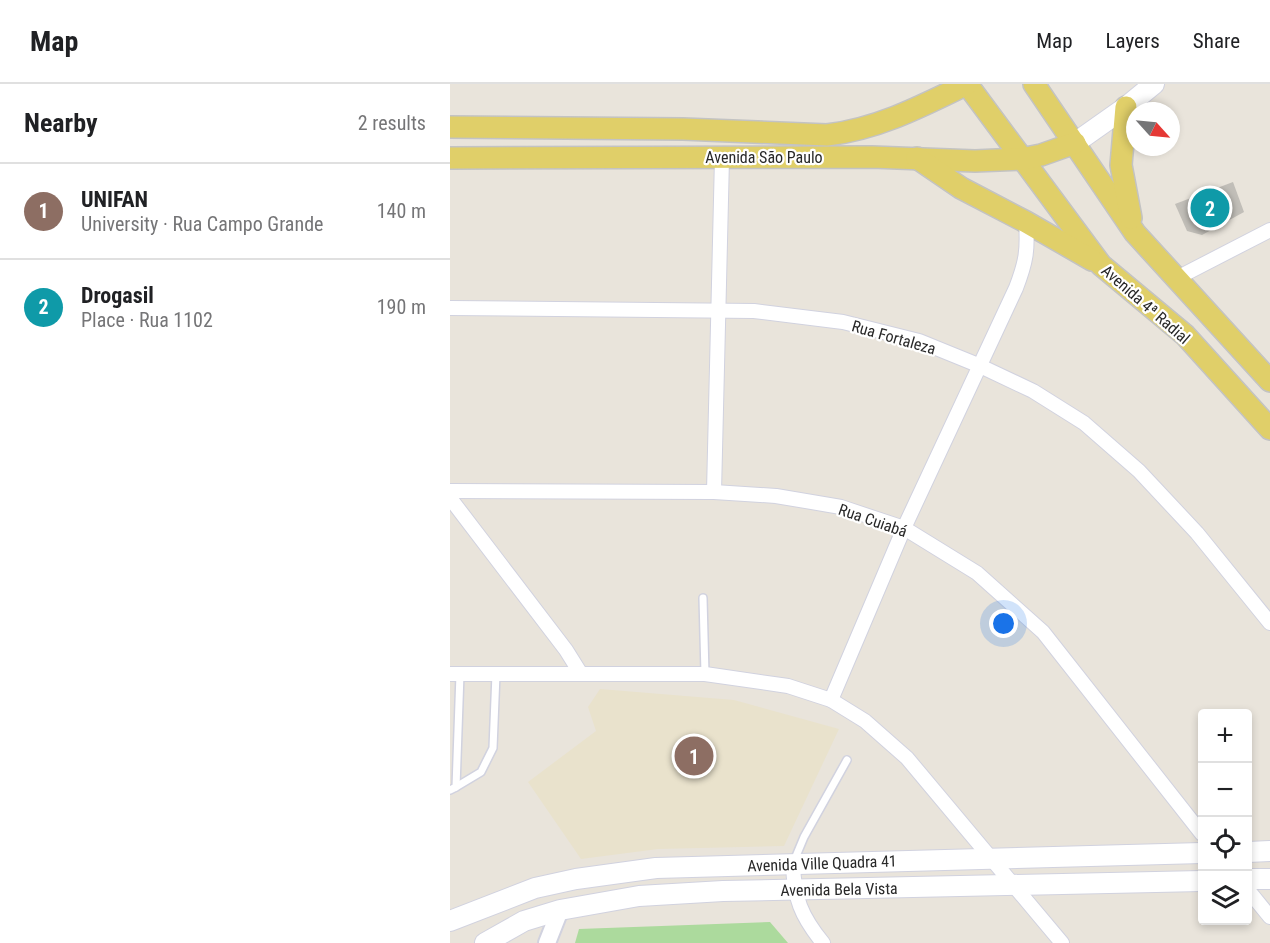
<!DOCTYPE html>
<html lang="en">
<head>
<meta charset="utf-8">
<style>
	body { margin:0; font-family:"Roboto Condensed",sans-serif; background:#f2f2f2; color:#202124 }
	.controls { position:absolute; right:18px; bottom:18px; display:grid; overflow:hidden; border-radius:6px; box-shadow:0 3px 9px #0003 }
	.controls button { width:54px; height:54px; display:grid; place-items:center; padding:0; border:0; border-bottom:2px solid #e0e0e0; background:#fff; color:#202124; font:30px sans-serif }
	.compass { position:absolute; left:676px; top:18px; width:54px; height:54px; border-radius:50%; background:#fff; box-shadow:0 3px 9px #0003; rotate:117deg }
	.you { position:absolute; left:554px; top:540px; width:21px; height:21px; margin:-15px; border:4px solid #fff; border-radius:50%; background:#1a73e8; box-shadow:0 0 0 9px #1a73e833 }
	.badge { display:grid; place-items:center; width:39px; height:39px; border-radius:50%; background:#db2777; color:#fff; font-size:20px; font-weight:700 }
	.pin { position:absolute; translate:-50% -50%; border:3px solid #fff; box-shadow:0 2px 6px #0006 }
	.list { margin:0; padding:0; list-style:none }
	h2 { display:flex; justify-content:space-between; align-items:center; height:78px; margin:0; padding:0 24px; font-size:26px }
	h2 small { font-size:20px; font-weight:400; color:#757577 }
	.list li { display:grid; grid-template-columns:39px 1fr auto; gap:18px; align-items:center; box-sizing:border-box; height:96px; padding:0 24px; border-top:2px solid #e0e0e0 }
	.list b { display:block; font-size:22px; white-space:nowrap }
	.list p { margin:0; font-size:20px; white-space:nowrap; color:#757577 }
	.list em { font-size:20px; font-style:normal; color:#757577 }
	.icon { flex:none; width:33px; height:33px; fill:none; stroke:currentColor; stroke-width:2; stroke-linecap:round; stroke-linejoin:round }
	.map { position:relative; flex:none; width:820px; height:859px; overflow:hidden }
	header { display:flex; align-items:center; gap:36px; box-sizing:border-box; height:84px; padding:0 30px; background:#fff; border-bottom:2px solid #e0e0e0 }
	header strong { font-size:28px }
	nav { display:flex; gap:33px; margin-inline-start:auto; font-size:21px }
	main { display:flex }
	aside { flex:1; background:#fff }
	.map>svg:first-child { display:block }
	.education { fill:#e9e2cc }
	.green { fill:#acda9d }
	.building { fill:#c1beb8 }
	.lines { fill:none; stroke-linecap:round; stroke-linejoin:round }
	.service-casing { stroke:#d1d2df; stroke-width:10 }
	.minor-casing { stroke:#d1d2df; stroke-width:16 }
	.tertiary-casing { stroke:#d1d2df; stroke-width:20 }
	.secondary-casing { stroke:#d1d2df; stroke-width:22 }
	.primary-casing { stroke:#c3c3c3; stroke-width:24 }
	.service { stroke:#fff; stroke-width:7 }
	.minor { stroke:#fff; stroke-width:14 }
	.tertiary { stroke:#fff; stroke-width:16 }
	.secondary { stroke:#fff; stroke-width:20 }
	.primary { stroke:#e0cf69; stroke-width:21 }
	.labels { text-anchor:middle; stroke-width:4.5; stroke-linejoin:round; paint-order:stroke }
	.street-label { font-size:16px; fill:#282828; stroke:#fff }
</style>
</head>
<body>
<header>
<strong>Map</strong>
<nav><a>Map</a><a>Layers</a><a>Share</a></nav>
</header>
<main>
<aside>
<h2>Nearby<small>2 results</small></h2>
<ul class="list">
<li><span class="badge" style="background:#8d6e63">1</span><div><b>UNIFAN</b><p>University · Rua Campo Grande</p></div><em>140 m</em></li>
<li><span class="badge" style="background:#0f9aa8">2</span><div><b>Drogasil</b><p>Place · Rua 1102</p></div><em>190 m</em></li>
</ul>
</aside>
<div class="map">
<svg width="820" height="859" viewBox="0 0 820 859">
	<rect width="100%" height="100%" fill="#e9e4db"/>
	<path class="education" d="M 150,605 L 284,616 L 389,645 L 334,762 L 208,765 L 131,775 L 78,698 L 146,647 L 138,623 Z"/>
	<path class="green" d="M 320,838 L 338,859 L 125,859 L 129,845 Z"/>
	<path class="building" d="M 783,98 L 794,128 L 752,151 L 737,147 L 725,120 Z"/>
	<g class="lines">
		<g class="service-casing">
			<g id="service">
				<path d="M 253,514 L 255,590"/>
				<path d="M 6,703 L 31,688 L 43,664 L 46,590"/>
				<path d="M 0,706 L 6,703 L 10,590"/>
				<path d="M 344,777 L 354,753 L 397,676"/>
			</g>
		</g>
		<g class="minor-casing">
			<g id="minor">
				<path d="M 727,194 L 820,146"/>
				<path d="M 0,224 L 304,227 L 393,238 L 469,257 L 528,281 L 583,307 L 634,339 L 689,387 L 747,449 L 820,539"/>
				<path d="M 0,407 L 264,408 L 326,412 L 391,423 L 454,444 L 527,489 L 593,548 L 752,750"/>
				<path d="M 264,408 L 272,74"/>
				<path d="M 0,414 L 116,566 L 131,590"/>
				<path d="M 0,590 L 255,590 L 338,602 L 381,616 L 415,637 L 457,674 L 612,859"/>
				<path d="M 381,616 L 454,444 L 566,204 C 576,178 578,166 576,138"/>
				<path d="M 343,780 C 344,814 351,832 373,859"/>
				<path d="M 798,806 L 820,833"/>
			</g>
		</g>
		<g class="tertiary-casing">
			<path id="tertiary" d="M 97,859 L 110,826"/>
		</g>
		<g class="secondary-casing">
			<g id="secondary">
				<path d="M 625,59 L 676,23 L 704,0"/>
				<path d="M 798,768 L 820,767"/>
				<path d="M 798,795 L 820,795"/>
				<path d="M 0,837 L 85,804 L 126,795 L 206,784 L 752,769"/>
				<path d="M 35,859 L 74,837 L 110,826 L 189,812 L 273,807 L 752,797"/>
			</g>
		</g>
		<g class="primary-casing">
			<g id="primary">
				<path d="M 517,0 L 651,181 L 735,251 L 820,345"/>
				<path d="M 584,0 L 685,149 L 820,297"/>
				<path d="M 676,23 L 671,81 L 681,134"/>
				<path d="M 0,43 L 233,45 L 377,51 C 428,45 472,22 517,0"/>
				<path d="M 0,74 L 422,73 L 525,77 L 571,75 L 591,71 L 625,59"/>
				<path d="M 467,74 L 511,104 L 576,138 L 642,176"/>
			</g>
		</g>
		<use href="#service" class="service"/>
		<use href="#minor" class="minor"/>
		<use href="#tertiary" class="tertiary"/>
		<use href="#secondary" class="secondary"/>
		<use href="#primary" class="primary"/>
	</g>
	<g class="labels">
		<g class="street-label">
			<text x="314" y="79">Avenida São Paulo</text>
			<text transform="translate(696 220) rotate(41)" y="6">Avenida 4ª Radial</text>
			<text transform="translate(444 253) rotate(16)" y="6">Rua Fortaleza</text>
			<text transform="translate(423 436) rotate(19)" y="6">Rua Cuiabá</text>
			<text transform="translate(372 779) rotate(-2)" y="6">Avenida Ville Quadra 41</text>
			<text transform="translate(389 805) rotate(-1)" y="6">Avenida Bela Vista</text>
		</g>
	</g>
</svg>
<div class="controls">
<button>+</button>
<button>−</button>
<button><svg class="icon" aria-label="locate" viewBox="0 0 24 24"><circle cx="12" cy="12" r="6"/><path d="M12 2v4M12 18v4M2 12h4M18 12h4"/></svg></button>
<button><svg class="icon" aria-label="layers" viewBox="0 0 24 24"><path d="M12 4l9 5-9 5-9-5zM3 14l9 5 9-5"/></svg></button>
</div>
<svg class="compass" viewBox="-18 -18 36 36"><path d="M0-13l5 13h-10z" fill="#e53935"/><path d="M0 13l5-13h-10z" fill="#757577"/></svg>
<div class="you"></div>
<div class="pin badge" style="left:244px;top:672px;background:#8d6e63">1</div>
<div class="pin badge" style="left:760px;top:124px;background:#0f9aa8">2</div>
</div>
</main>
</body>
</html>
